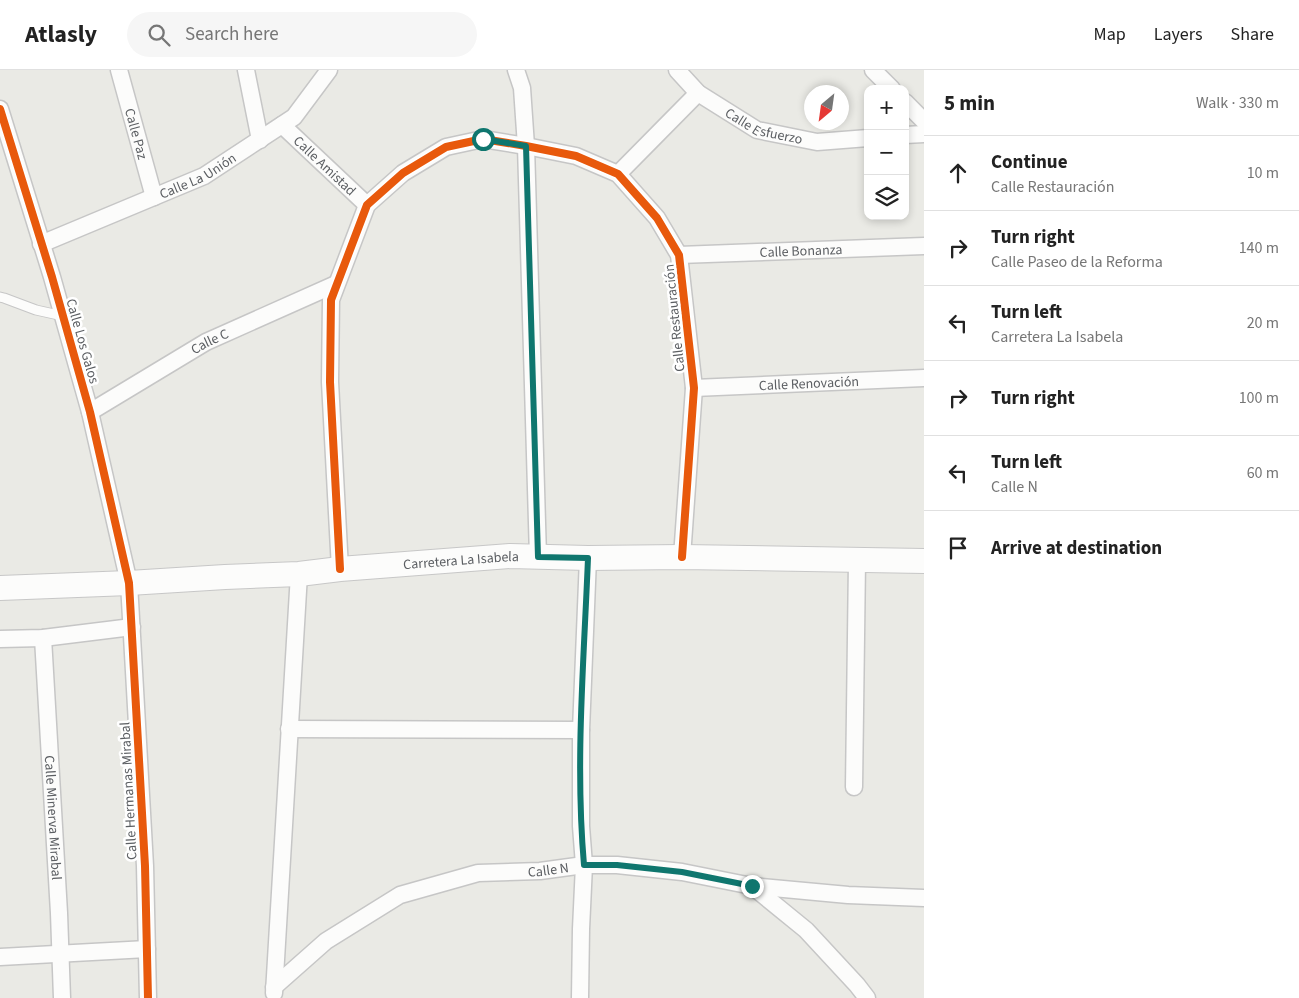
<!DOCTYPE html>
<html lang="en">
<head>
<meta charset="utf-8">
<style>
	body { margin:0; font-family:"Source Sans 3",sans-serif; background:#f6f6f6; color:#222 }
	.controls { position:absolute; right:15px; top:15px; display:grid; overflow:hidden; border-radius:10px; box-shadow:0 2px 8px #0003 }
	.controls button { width:45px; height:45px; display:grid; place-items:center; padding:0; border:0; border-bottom:1px solid #e0e0e0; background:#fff; color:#222; font:25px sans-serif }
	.compass { position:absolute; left:804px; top:15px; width:45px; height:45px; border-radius:50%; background:#fff; box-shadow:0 2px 8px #0003; rotate:209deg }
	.stop { position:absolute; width:15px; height:15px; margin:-11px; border:4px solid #0f766e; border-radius:50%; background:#fff }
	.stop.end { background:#0f766e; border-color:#fff; box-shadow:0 1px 5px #0008 }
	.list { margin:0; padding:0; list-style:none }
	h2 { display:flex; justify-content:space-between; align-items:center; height:65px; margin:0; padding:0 20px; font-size:21px }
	h2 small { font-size:16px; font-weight:400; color:#767676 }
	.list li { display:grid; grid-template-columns:32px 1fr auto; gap:15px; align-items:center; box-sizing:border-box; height:75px; padding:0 20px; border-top:1px solid #e0e0e0 }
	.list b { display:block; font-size:19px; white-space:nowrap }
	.list p { margin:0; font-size:16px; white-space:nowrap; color:#767676 }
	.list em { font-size:16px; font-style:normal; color:#767676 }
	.icon { flex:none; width:28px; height:28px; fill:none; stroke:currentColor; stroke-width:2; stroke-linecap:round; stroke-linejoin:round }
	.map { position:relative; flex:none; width:924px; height:928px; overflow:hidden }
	header { display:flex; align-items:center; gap:30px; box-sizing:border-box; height:70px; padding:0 25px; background:#fff; border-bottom:1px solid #e0e0e0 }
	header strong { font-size:24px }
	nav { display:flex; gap:28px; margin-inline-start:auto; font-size:18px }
	.search { width:350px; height:45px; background:#f6f6f6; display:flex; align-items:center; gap:12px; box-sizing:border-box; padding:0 18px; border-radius:28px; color:#767676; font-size:19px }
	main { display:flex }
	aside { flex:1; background:#fff }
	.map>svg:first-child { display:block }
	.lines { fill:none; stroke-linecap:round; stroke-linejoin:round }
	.service-casing { stroke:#c6c6c6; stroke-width:11 }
	.minor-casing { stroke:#c6c6c6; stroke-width:19 }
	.secondary-casing { stroke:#c7c7c7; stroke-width:26 }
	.service { stroke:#fcfcfb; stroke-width:9 }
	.minor { stroke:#fcfcfb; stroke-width:16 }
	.secondary { stroke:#fcfcfb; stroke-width:24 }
	.cycleway-casing { stroke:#fff; stroke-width:11 }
	.cycleway { stroke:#e8590c; stroke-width:8 }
	.route { stroke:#0f766e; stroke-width:6 }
	.labels { text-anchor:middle; stroke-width:5; stroke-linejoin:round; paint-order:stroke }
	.street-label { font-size:14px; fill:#5b5e62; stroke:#fff }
</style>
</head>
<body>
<header>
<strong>Atlasly</strong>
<div class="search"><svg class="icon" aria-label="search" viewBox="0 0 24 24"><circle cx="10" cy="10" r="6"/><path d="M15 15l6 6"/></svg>Search here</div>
<nav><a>Map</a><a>Layers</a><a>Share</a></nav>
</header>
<main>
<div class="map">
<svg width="924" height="928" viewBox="0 0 924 928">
	<rect width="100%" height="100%" fill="#eaeae5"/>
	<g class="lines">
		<g class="service-casing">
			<path id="service" d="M 0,227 L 4,228 L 36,240 L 63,246"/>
		</g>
		<g class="minor-casing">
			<g id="minor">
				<path id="s1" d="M 119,0 L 154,127"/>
				<path d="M 246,0 L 260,70"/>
				<path d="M 516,0 L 522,18 L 526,76 L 538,487"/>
				<path id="s2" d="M 677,0 L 698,23 L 757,60 L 817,72 L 868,68"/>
				<path d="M 873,0 L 892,19"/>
				<path d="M 905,32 L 924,51"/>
				<path d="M 0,39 L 52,207 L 90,342 L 129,513 L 145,796 L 148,928"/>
				<path id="s3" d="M 282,55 L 367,135"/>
				<path d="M 905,65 L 924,64"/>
				<path d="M 618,104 L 698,23"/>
				<path id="s4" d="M 41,174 L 204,106 L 294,47 L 329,0"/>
				<path id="s5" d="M 679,185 L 924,176"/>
				<path id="s6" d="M 694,318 L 924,308"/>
				<path id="s7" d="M 90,342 L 206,272 L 336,214"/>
				<path d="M 340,499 L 330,312 L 331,230 L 367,135 L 403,103 L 446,77 L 483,69 L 526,76 L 576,86 L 618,104 L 657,148 L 679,185 L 694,318 L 682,487"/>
				<path id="s8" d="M 43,568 L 59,843 L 62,928"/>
				<path d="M 0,569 L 43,568 L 132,557"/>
				<path d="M 289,659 L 581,660"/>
				<path d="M 854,717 L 857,491"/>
				<path d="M 752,816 L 848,825 L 924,828"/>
				<path d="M 0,887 L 147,879"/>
				<path id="s9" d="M 274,917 L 326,871 L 400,825 L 478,803 L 540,801 L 584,795 L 617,795 L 682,802 L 752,816 L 806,860 L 857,915 L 867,928"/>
				<path d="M 274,923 L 299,504"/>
				<path d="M 580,928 L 581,859 L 584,795 L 581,756 L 581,660 L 588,488"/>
			</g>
		</g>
		<g class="secondary-casing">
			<g id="secondary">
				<path id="s10" d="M 0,518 L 129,513 L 225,507 L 299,504 L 340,499 L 510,486 L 588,488 L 682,487 L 924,491"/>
			</g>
		</g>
		<use href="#service" class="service"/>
		<use href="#minor" class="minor"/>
		<use href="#secondary" class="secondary"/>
		<g class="cycleway-casing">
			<g id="cycleway">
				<path d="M 0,39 L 52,207 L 90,342 L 129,513 L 145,796 L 148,928"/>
				<path d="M 340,499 L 330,312 L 331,230 L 367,135 L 403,103 L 446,77 L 483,69 L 526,76 L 576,86 L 618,104 L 657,148 L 679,185 L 694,318 L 682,487"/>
			</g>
		</g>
		<use href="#cycleway" class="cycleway"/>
	</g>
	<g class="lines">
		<path class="route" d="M 483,69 L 526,76 L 538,487 L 588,488 C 584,590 575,693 584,795 L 617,795 L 682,802 L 752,816"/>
	</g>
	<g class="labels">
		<g class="street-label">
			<text dy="5" stroke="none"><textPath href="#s2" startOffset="106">Calle Esfuerzo</textPath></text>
			<text dy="5" stroke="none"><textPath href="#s1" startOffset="66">Calle Paz</textPath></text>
			<text dy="5" stroke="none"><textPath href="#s3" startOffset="59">Calle Amistad</textPath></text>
			<text dy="5" stroke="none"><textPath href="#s4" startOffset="171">Calle La Unión</textPath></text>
			<text dy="5" stroke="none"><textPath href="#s5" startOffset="122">Calle Bonanza</textPath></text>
			<text transform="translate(674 248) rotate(-96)" y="5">Calle Restauración</text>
			<text transform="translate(83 271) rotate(74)" y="5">Calle Los Galos</text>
			<text dy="5" stroke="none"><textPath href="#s7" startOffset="139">Calle C</textPath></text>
			<text dy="5" stroke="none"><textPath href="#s6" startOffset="115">Calle Renovación</textPath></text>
			<text dy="5" stroke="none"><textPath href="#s10" startOffset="462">Carretera La Isabela</textPath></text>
			<text transform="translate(128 721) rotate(-93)" y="5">Calle Hermanas Mirabal</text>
			<text dy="5" stroke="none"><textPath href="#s8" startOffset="180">Calle Minerva Mirabal</textPath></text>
			<text dy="5" stroke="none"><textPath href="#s9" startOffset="308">Calle N</textPath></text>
		</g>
	</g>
</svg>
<div class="controls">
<button>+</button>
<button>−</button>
<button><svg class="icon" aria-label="layers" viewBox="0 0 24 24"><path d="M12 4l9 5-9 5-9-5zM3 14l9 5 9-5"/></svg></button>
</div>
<svg class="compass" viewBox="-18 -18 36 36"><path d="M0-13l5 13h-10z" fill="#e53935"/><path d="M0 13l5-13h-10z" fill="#767676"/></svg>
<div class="stop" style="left:483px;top:69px"></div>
<div class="stop end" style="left:752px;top:816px"></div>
</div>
<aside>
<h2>5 min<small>Walk · 330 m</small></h2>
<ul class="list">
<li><svg class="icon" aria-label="ahead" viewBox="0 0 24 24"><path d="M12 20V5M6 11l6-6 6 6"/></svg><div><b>Continue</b><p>Calle Restauración</p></div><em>10 m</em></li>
<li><svg class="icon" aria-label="right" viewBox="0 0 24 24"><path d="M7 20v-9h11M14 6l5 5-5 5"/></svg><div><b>Turn right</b><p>Calle Paseo de la Reforma</p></div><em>140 m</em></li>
<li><svg class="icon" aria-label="left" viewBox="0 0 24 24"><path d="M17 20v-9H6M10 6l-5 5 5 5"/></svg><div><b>Turn left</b><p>Carretera La Isabela</p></div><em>20 m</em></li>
<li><svg class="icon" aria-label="right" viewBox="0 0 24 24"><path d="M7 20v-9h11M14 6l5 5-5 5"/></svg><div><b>Turn right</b></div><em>100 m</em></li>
<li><svg class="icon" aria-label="left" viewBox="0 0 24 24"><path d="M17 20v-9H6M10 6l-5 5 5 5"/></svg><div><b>Turn left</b><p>Calle N</p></div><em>60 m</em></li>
<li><svg class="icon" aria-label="arrive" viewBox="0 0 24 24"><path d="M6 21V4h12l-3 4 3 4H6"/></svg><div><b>Arrive at destination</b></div></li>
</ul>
</aside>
</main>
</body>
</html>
